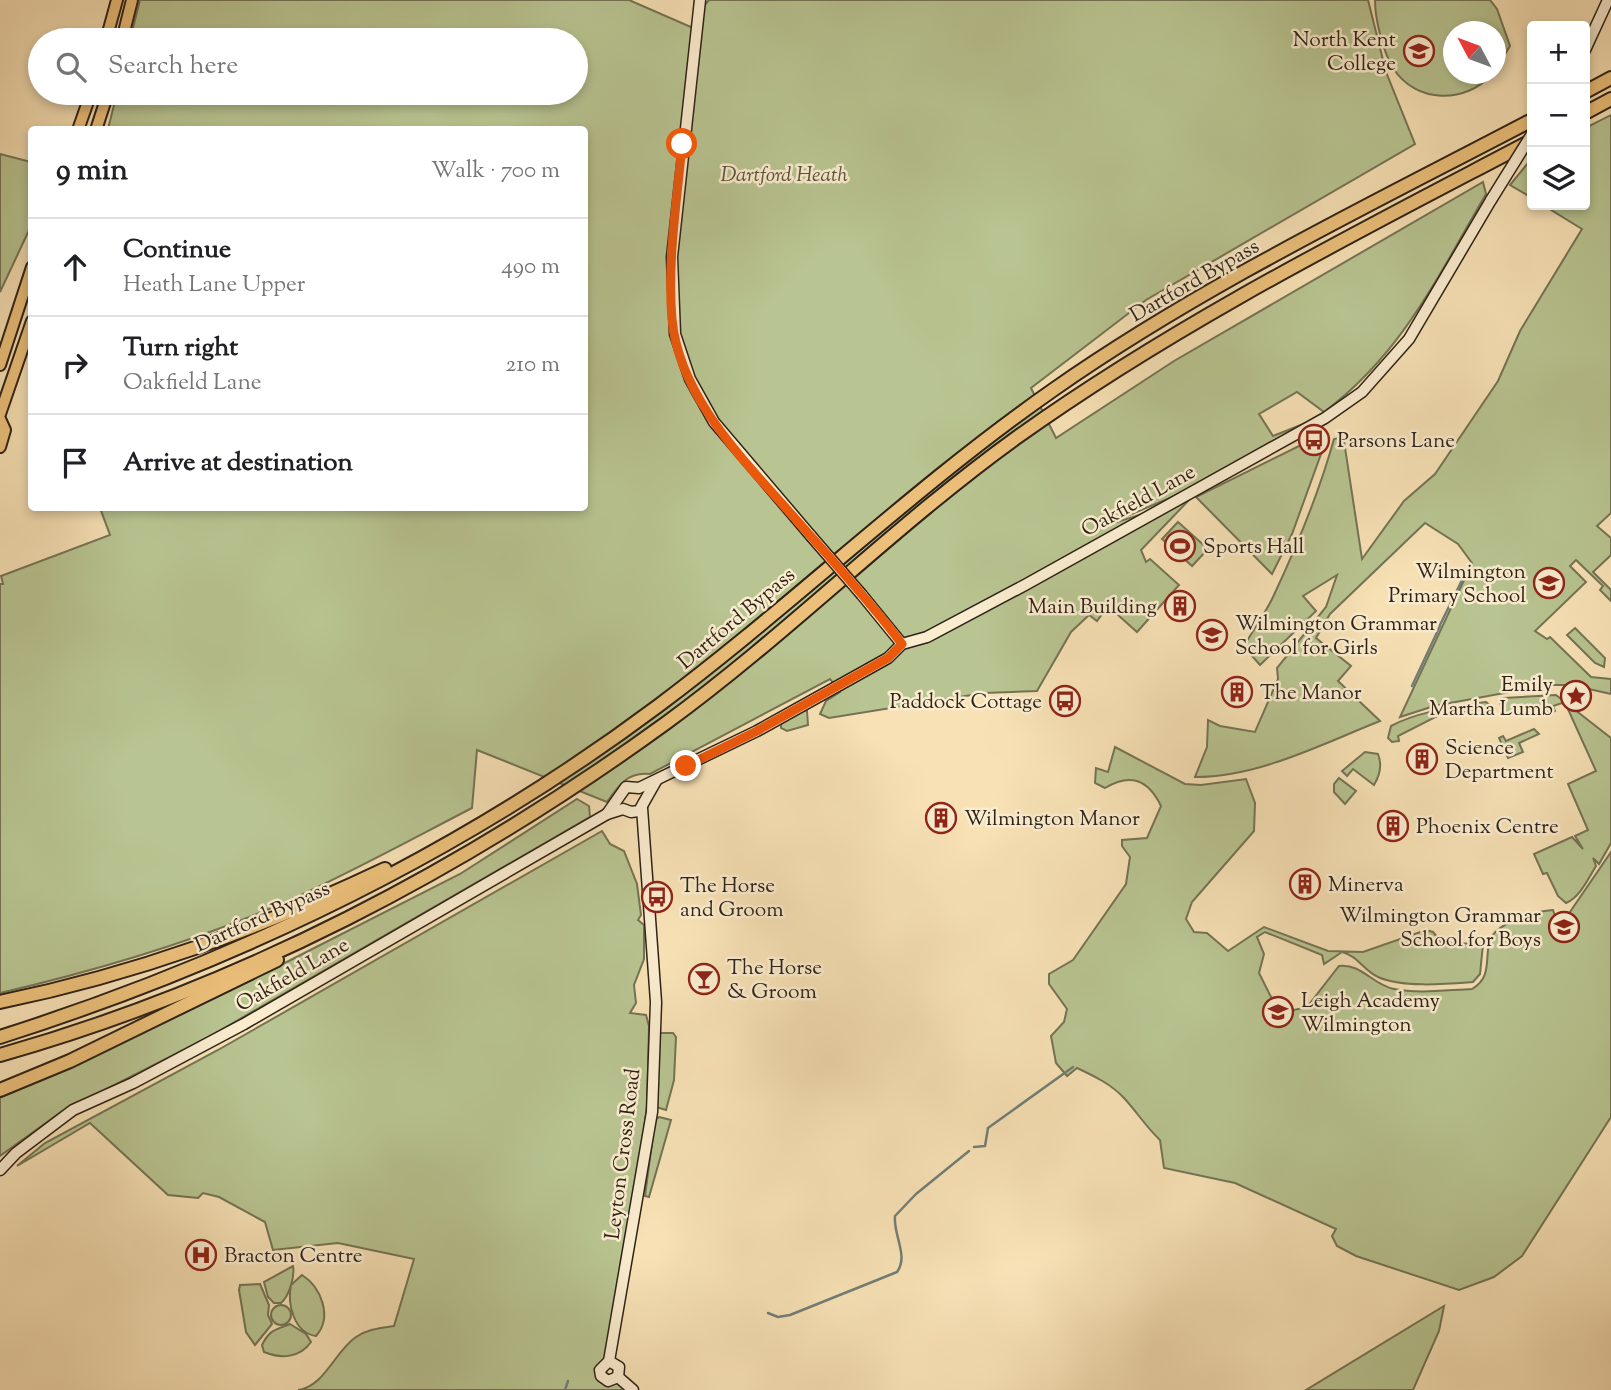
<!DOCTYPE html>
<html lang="en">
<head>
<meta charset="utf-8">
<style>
	body { margin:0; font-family:"Sorts Mill Goudy",serif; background:#f6f6f6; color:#202124 }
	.controls { position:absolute; right:21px; top:21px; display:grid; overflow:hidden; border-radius:7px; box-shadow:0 4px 10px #0003 }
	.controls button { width:63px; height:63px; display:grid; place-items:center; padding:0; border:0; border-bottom:2px solid #e0e0e0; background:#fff; color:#202124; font:35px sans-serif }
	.compass { position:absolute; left:1443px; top:21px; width:63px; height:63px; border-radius:50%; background:#fff; box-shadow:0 4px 10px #0003; rotate:311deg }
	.stop { position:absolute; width:21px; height:21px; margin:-16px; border:5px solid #ea580c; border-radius:50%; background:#fff }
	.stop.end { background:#ea580c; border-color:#fff; box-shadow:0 2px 7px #0008 }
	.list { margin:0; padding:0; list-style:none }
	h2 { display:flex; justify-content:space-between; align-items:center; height:91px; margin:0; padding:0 28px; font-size:30px }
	h2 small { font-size:23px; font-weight:400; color:#757577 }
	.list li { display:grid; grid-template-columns:46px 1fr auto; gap:21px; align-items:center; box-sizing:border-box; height:98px; padding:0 28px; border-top:2px solid #e0e0e0 }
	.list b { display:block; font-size:26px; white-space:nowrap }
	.list p { margin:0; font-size:23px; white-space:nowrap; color:#757577 }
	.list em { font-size:23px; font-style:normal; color:#757577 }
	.icon { flex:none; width:38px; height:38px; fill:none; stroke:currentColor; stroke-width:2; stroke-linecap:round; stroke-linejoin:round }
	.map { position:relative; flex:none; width:1611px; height:1390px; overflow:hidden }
	.search { position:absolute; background:#fff; box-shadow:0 4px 10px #0003; left:28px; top:28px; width:560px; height:77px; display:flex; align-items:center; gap:18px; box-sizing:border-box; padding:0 24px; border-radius:38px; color:#757577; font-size:26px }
	.panel { position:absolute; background:#fff; box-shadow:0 4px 10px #0003; left:28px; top:126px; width:560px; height:385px; border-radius:7px }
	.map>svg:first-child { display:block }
	.green { fill:#b8c491; stroke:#747354; stroke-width:2 }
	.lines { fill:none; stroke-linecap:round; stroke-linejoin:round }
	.stream { stroke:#727e76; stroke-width:2.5 }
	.secondary-casing { stroke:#2f2216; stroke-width:13 }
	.primary-casing { stroke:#2f2216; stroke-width:14 }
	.highway-casing { stroke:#2f2216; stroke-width:16 }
	.secondary { stroke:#faeccf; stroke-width:10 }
	.primary { stroke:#ecc07a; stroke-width:10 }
	.highway { stroke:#ecc07a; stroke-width:12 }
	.secondary-bridge-casing { stroke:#2f2216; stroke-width:13; stroke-linecap:butt }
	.secondary-bridge { stroke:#faeccf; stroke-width:10 }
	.route { stroke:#ea580c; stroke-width:9 }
	.labels { text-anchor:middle; stroke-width:5; stroke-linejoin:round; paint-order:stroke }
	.poi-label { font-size:21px; fill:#2f2216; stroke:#faeccf; text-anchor:start }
	.park-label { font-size:21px; font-style:italic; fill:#58533b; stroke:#faeccf }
	.street-label { font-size:21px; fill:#2f2216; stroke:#faeccf }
</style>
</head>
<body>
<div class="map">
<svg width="1611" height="1390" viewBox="0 0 1611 1390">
	<rect width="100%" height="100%" fill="#f7e1b5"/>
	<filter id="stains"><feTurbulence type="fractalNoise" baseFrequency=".00286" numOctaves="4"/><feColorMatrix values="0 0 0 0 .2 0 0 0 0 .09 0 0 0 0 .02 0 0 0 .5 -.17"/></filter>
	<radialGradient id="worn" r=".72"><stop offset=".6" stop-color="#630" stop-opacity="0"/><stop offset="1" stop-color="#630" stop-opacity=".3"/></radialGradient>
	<g class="green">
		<path d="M 140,0 L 629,0 L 700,31 L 703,7 L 709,0 L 1368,0 L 1386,72 L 1415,144 L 1146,300 L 1031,388 L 1056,438 L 1174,361 L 1483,182 L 1486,194 C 1438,276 1402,354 1324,412 L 1297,392 L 1259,414 L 1273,436 L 1306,423 L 1184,492 L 1101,527 L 1190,499 L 1141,550 L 1146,562 L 1150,559 L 1179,585 L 1137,632 L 1108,606 L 1097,621 L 1089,615 L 1071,632 L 1037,691 L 984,693 L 829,718 L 820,714 L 826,701 L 840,692 L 830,679 L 650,774 C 628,771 618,786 607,802 L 477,750 L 472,808 C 412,839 352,872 290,900 C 197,941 99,970 0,993 L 0,584 L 3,584 L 1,576 L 110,535 L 100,508 L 584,508 L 584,130 L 108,129 L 117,93 L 576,93 L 576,40 L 130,40 Z"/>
		<path d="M 1375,0 L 1490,0 L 1497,9 L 1510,46 L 1496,69 L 1496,32 L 1454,32 L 1454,74 L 1492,74 C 1466,104 1416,104 1393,68 C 1383,51 1375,20 1375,0 Z"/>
		<path d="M 1611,115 L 1611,513 L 1597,526 L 1611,538 L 1611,555 L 1593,572 L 1611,590 L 1611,601 L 1600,590 L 1603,586 L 1576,560 L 1570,566 L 1586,582 L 1535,631 L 1547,639 L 1550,637 L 1591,677 L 1611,679 L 1611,694 L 1571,685 L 1548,685 L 1434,706 L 1400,717 L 1472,563 L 1458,544 L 1425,523 L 1330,614 L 1316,638 L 1351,666 L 1338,681 L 1380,721 C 1322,744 1259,777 1195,777 L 1207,747 L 1208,720 L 1220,726 L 1255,732 L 1278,679 L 1277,668 L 1326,607 L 1337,575 L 1303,596 L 1316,611 L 1260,665 L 1246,649 L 1240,653 C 1250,634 1264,616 1273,597 C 1297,546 1319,493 1334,439 L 1339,438 L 1344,441 L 1362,559 L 1404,501 L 1435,474 L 1498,381 L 1520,331 L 1582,229 L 1543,205 L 1585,205 L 1585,128 Z"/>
		<path d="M 0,154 L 31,162 L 31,226 L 0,292 Z"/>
		<path d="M 1532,158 L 1532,198 L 1510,185 Z"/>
		<path d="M 1305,443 L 1325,443 L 1292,534 L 1272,574 L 1196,497 Z"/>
		<path d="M 1178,522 L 1208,549 L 1192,566 L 1162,539 Z"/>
		<path d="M 1575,628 L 1605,658 L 1604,667 L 1595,663 L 1567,635 Z"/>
		<path d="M 1556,695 L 1611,738 L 1611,843 L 1599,864 L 1593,858 L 1596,866 C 1588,879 1580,897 1566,903 L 1558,896 L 1547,873 L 1543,874 L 1534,854 L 1572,837 L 1583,849 L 1575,836 L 1588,830 L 1568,784 L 1596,771 L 1567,707 L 1562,703 L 1553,706 L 1555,711 L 1548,714 L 1538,708 L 1520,715 L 1503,713 L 1500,704 L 1504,698 Z"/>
		<path d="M 1486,702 L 1494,708 L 1452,714 L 1449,710 L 1398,736 L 1399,741 L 1392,742 L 1388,738 L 1391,726 C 1419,711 1455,707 1486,702 Z"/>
		<path d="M 804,710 L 807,711 L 808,725 L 787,731 L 781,728 L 781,724 Z"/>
		<path d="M 1534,729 L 1539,734 L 1519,743 L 1523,752 L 1508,758 L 1499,738 L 1503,736 L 1506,741 Z"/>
		<path d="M 1115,747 L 1185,784 L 1201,785 L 1246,779 L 1255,803 L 1254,831 L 1192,902 L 1186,919 L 1194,932 L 1207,933 L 1228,951 L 1264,927 L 1328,951 L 1363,952 L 1426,930 L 1433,932 L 1442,943 L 1483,944 L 1480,974 L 1473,982 C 1447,984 1402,988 1378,977 C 1364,971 1358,956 1342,952 L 1324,964 L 1322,955 L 1265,932 L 1257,937 L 1264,954 L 1259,973 L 1271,997 L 1294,1010 L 1307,1007 L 1339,966 C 1361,963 1373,985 1394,989 C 1418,994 1447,990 1472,989 C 1493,977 1484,958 1490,940 C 1496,923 1536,911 1553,910 L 1559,928 L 1611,852 L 1611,1117 L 1522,1256 L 1494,1277 L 1459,1290 L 1356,1256 L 1337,1246 L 1332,1236 L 1336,1229 L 1235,1183 L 1164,1168 L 1160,1140 C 1146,1127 1137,1112 1124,1098 C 1111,1084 1094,1076 1077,1068 L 1067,1076 L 1056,1063 L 1051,1036 L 1064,1022 L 1067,1009 L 1049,984 L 1049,974 L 1073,960 L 1126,884 L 1130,857 L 1122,846 L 1122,840 L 1147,838 L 1161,806 C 1148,779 1130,773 1105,788 L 1095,783 L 1096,768 L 1108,772 Z"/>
		<path d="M 1365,752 L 1378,754 C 1382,764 1380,775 1374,785 L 1353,769 L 1347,776 L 1342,771 Z"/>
		<path d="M 1339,778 L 1356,791 L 1345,804 L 1334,792 L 1334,784 Z"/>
		<path d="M 577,799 L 589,806 L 590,817 L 207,1038 L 61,1112 L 0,1156 L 0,1094 L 136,1036 L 269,971 L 460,874 Z"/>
		<path d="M 602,831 L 610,844 L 624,851 L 637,884 L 641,915 L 638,920 L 644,925 L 644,959 L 634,985 L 636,1003 L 630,1013 L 646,1015 L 649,1026 L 647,1107 L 634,1205 L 605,1372 L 632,1390 L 298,1390 C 325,1386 335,1351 356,1337 C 368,1329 381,1328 394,1326 L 414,1259 L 338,1243 L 273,1250 L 265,1222 L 219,1197 L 203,1193 L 198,1198 L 168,1195 L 90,1123 L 17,1166 L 45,1143 L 218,1050 Z"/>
		<path d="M 660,1033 L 673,1033 L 676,1037 L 674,1080 L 666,1110 L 656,1107 Z"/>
		<path d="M 659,1117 L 671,1120 L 649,1197 L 645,1196 L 655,1120 Z"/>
		<path d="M 293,1266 C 295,1277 289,1296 281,1303 L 274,1303 L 268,1297 L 264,1282 Z"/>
		<path d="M 302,1275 C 321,1287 333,1317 316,1336 C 294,1333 287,1304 291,1285 Z"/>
		<path d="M 260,1284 L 269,1305 L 268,1315 L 272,1324 L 255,1345 L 246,1332 L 239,1290 L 240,1285 Z"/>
		<circle cx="281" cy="1315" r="10"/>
		<path d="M 1444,1306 L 1439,1331 L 1413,1390 L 1306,1390 Z"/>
		<path d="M 290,1324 L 306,1334 L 311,1342 C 300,1358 281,1359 264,1352 L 262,1345 C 270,1329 276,1330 290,1324 Z"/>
	</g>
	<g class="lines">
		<g class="stream">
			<path d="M 1440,625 L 1466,572"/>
			<path d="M 1412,686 L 1440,626"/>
			<path d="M 974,1147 L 985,1146 L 988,1128 L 1073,1067"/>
			<path d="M 768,1313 L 778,1317 L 790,1315 L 897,1272 C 909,1256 893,1235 895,1216 L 916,1194 L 969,1151"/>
			<path d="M 565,1390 L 568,1381"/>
		</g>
		<g class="secondary-casing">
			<g id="secondary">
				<path d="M 700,0 L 672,257 L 675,334 L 690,379 L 714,422 L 811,536"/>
				<path d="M 1585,50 L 1608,0"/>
				<path d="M 862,595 L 902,644"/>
				<path d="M 607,814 L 626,787 L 639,788 L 757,731 L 888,658 L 902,644 L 927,637 L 1025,585 L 1325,418 L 1362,392 L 1409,339 L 1491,200"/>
				<path d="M 0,1170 L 16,1153 L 73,1110 L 133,1083 L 244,1024 L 607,814 L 623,809 L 631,812 L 639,811 L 656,781"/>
				<path d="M 609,1361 L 619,1367 L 618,1377"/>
				<path d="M 618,1377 L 608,1381 L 601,1376 L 600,1370 L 609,1361 L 652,1112 L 656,1002 L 642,808"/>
				<path d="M 618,1377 L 633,1390"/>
			</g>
		</g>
		<g class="primary-casing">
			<g id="primary">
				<path d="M 106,40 L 117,0"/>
				<path d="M 122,40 L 132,0"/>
				<path d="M 78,130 L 91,93"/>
				<path d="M 96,130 L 108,93"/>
				<path d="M 0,365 L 32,267"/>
				<path d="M 0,414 L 32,321"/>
				<path d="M 0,419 L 5,430 L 0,447"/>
			</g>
		</g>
		<g class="highway-casing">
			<g id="highway">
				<path d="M 1585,92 L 1611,78"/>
				<path d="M 1585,113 L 1611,99"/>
				<path d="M 0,1002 C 139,973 256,930 385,869"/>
				<path d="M 0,1037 C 235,962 460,854 658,706 C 793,605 914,487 1053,390 C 1203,285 1370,205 1532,120"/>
				<path d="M 0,1055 C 240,987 465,869 666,723 C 788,634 894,526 1016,438 C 1178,322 1356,233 1531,141"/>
				<path d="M 0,1090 L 70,1061 L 277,960"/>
			</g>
		</g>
		<use href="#secondary" class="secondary"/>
		<use href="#primary" class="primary"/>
		<use href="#highway" class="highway"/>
		<g class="secondary-bridge-casing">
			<g id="secondary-bridge">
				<path d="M 1491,200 L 1532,134"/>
				<path d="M 811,536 L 862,595"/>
			</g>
		</g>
		<use href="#secondary-bridge" class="secondary-bridge"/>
	</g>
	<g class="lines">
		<path class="route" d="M 682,144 C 677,201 667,261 672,319 C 679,397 743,459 792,515 C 829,557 868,599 902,644 L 888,658 L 757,731 L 686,766"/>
	</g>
	<defs>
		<g id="university-ring" transform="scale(1.575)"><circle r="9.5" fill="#faeccf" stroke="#8f2418" stroke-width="1.5"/><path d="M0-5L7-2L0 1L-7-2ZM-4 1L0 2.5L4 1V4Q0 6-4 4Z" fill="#8f2418"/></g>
		<g id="bus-ring" transform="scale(1.575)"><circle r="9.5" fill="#faeccf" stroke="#8f2418" stroke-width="1.5"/><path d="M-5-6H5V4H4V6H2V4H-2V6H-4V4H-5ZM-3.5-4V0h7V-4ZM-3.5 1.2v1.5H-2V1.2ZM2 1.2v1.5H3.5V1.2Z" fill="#8f2418"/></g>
		<g id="stadium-ring" transform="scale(1.575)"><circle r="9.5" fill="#faeccf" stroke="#8f2418" stroke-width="1.5"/><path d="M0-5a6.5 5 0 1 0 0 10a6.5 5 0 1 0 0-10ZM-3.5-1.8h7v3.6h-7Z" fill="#8f2418"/></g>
		<g id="school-ring" transform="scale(1.575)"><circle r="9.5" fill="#faeccf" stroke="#8f2418" stroke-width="1.5"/><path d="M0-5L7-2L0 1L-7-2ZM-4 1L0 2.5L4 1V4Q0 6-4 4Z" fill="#8f2418"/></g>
		<g id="building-ring" transform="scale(1.575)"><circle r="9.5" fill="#faeccf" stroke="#8f2418" stroke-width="1.5"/><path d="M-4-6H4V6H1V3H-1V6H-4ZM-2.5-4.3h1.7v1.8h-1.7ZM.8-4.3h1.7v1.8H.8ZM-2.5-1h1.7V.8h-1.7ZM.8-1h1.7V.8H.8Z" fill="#8f2418"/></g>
		<g id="sight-ring" transform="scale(1.575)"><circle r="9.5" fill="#faeccf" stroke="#8f2418" stroke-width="1.5"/><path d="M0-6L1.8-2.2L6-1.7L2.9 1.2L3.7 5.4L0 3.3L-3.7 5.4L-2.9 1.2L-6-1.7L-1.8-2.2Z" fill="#8f2418"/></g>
		<g id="bar-ring" transform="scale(1.575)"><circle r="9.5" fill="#faeccf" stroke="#8f2418" stroke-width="1.5"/><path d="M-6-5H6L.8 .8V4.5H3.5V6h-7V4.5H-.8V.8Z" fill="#8f2418"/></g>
		<g id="hospital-ring" transform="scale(1.575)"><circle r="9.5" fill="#faeccf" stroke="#8f2418" stroke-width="1.5"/><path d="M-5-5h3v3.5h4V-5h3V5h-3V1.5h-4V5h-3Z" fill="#8f2418"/></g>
	</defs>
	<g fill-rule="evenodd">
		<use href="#university-ring" x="1419" y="51"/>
		<use href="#bus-ring" x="1314" y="440"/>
		<use href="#stadium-ring" x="1180" y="546"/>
		<use href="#school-ring" x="1549" y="583"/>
		<use href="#building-ring" x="1180" y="606"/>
		<use href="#school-ring" x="1212" y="635"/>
		<use href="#building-ring" x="1237" y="692"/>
		<use href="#sight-ring" x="1576" y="696"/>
		<use href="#bus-ring" x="1065" y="701"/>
		<use href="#building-ring" x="1422" y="759"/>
		<use href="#building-ring" x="941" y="818"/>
		<use href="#building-ring" x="1393" y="826"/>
		<use href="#building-ring" x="1305" y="884"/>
		<use href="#bus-ring" x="657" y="897"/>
		<use href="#school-ring" x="1564" y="927"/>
		<use href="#bar-ring" x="704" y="979"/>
		<use href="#school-ring" x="1278" y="1012"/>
		<use href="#hospital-ring" x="201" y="1255"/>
	</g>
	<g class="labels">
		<g class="poi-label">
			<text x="1396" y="46" text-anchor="end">North Kent<tspan x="1396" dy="24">College</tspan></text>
			<text x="1337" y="447">Parsons Lane</text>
			<text x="1203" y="553">Sports Hall</text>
			<text x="1526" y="578" text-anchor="end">Wilmington<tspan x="1526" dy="24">Primary School</tspan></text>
			<text x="1157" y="613" text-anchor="end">Main Building</text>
			<text x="1235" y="630">Wilmington Grammar<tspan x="1235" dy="24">School for Girls</tspan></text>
			<text x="1553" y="691" text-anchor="end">Emily<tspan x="1553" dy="24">Martha Lumb</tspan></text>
			<text x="1260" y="699">The Manor</text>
			<text x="1042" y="708" text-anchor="end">Paddock Cottage</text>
			<text x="1445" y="754">Science<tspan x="1445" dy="24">Department</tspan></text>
			<text x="964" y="825">Wilmington Manor</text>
			<text x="1416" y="833">Phoenix Centre</text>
			<text x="1328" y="891">Minerva</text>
			<text x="680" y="892">The Horse<tspan x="680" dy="24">and Groom</tspan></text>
			<text x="1541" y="922" text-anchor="end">Wilmington Grammar<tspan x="1541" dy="24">School for Boys</tspan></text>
			<text x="727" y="974">The Horse<tspan x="727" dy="24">&amp; Groom</tspan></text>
			<text x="1301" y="1007">Leigh Academy<tspan x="1301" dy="24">Wilmington</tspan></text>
			<text x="224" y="1262">Bracton Centre</text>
		</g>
		<g class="park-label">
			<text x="784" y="181">Dartford Heath</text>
		</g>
		<g class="street-label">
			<text transform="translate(1194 280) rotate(-30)" y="7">Dartford Bypass</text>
			<text transform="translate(1138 500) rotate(-29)" y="7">Oakfield Lane</text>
			<text transform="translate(736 618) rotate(-40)" y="7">Dartford Bypass</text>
			<text transform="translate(262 916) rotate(-24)" y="7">Dartford Bypass</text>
			<text transform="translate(292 974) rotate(-30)" y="7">Oakfield Lane</text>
			<text transform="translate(622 1154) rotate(-83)" y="7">Leyton Cross Road</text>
		</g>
	</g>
	<rect width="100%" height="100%" filter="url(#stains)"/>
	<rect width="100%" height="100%" fill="url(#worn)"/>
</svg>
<div class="controls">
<button>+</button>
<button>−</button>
<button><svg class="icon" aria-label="layers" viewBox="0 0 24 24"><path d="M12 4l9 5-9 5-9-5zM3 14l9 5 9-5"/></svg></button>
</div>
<svg class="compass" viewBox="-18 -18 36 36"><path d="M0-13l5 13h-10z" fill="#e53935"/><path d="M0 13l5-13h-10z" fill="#757577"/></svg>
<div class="stop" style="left:682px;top:144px"></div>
<div class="stop end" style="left:686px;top:766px"></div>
<div class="search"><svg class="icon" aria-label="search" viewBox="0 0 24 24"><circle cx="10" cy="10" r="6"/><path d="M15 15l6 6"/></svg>Search here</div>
<section class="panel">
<h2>9 min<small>Walk · 700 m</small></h2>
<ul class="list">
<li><svg class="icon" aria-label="ahead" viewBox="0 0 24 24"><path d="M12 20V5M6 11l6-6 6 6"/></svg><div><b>Continue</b><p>Heath Lane Upper</p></div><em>490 m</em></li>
<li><svg class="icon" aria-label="right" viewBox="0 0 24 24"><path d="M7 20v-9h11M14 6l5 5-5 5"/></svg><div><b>Turn right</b><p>Oakfield Lane</p></div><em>210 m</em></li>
<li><svg class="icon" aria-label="arrive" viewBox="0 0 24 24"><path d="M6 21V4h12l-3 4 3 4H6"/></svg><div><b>Arrive at destination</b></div></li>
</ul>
</section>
</div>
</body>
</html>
